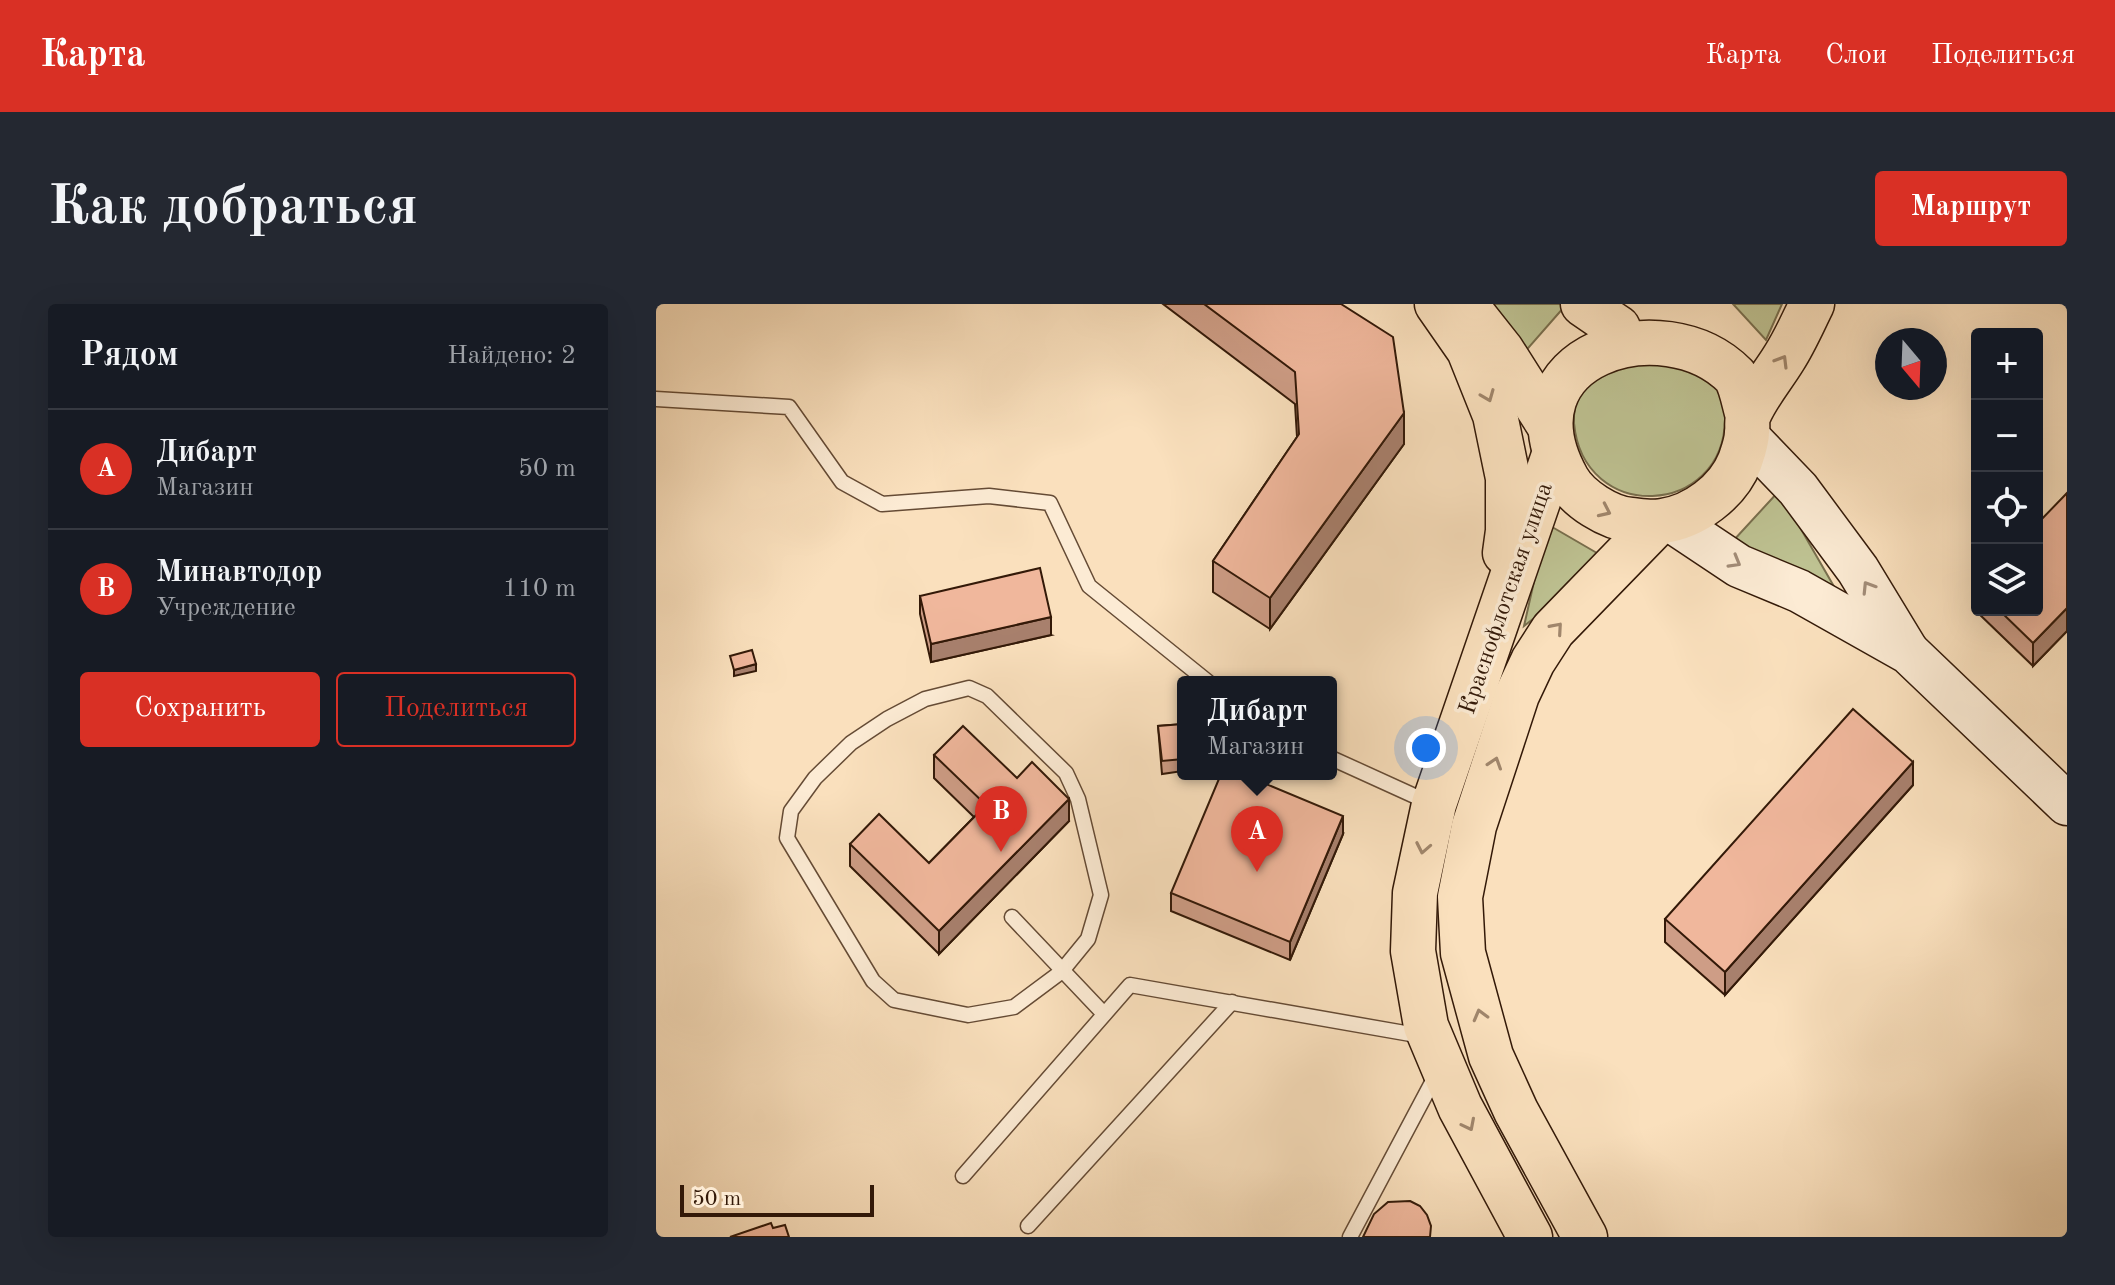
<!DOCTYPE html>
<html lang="ru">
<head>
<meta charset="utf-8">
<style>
	body { margin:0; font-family:"Old Standard TT",serif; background:#242831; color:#f1f3f6 }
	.controls { position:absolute; right:24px; top:24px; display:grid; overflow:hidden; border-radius:8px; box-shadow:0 8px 32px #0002 }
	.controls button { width:72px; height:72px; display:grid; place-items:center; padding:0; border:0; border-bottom:2px solid #363941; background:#171b24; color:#f1f3f6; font:40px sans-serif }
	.compass { position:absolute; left:1219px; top:24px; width:72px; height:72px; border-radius:50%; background:#171b24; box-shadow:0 8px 32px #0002; rotate:161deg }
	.scale { position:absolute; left:24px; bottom:20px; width:194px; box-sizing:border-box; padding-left:8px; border:4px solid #331908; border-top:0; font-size:22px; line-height:28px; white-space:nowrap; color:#331908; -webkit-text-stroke:6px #fcebd4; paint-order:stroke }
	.you { position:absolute; left:770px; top:444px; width:28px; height:28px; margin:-20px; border:6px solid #fff; border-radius:50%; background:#1a73e8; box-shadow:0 0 0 12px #1a73e833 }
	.badge { display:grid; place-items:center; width:52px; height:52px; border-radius:50%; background:#d93025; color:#fff; font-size:26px; font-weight:700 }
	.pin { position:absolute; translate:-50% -66px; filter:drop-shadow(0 2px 4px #0008) }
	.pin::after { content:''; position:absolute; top:42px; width:28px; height:24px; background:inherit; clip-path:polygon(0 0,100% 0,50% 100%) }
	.popup { position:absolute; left:521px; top:372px; width:160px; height:104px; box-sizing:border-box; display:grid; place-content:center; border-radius:8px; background:#171b24; filter:drop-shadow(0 2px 6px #0005); font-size:26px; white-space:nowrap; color:#9ea1a6 }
	.popup b { font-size:30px; color:#f1f3f6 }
	.popup::after { content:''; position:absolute; left:50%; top:100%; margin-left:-16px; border:16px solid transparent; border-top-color:#171b24 }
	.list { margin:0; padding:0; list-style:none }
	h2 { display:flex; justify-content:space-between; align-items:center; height:104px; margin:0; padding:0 32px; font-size:34px }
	h2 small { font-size:26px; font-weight:400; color:#9ea1a6 }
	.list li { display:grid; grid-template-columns:52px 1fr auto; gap:24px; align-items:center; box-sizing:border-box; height:120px; padding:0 32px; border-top:2px solid #363941 }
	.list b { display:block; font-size:30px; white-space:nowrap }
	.list p { margin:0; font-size:26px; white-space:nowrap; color:#9ea1a6 }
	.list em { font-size:26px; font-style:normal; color:#9ea1a6 }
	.actions { display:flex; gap:16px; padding:24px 32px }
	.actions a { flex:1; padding:18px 0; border:2px solid #d93025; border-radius:8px; text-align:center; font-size:28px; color:#d93025 }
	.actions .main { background:#d93025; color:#fff }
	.icon { flex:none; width:44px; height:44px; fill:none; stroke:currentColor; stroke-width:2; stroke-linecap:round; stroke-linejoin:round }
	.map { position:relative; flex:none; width:1411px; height:933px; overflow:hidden; border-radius:8px }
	header { display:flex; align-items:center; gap:48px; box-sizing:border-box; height:112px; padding:0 40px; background:#d93025; color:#fff }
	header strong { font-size:38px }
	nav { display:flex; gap:44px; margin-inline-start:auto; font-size:28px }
	.intro { display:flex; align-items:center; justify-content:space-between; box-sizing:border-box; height:192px; padding:0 48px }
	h1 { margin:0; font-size:56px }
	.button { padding:20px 36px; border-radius:8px; background:#d93025; color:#fff; font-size:28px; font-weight:700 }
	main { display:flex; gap:48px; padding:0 48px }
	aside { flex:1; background:#171b24; border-radius:8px; box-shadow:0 8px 32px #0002 }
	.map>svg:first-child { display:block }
	.green { fill:#bec292; stroke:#786e4d; stroke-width:2 }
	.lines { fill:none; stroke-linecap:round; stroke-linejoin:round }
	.service-casing { stroke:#654b35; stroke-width:17 }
	.secondary-casing { stroke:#331908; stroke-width:45 }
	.primary-casing { stroke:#331908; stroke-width:47 }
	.service { stroke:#fcebd4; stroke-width:14 }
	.secondary { stroke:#fcebd4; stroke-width:42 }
	.primary { stroke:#fae0bd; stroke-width:44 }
	.wall { fill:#ce9d86; stroke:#331908; stroke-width:2 }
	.shaded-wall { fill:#a8806d; stroke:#331908; stroke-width:2 }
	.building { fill:#f0b79c; stroke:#331908; stroke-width:2 }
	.oneway { stroke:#a0866c }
	.oneway2 { stroke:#a28c78 }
	.labels { text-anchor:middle; stroke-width:7; stroke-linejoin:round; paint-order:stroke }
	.street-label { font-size:24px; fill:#331908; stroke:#fcebd4 }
</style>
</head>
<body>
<header>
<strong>Карта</strong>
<nav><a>Карта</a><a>Слои</a><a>Поделиться</a></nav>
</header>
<div class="intro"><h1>Как добраться</h1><a class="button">Маршрут</a></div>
<main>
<aside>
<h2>Рядом<small>Найдено: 2</small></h2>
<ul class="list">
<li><span class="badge">A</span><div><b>Дибарт</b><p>Магазин</p></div><em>50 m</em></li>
<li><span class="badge">B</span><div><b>Минавтодор</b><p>Учреждение</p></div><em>110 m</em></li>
</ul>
<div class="actions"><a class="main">Сохранить</a><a>Поделиться</a></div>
</aside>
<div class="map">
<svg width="1411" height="933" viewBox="0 0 1411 933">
	<rect width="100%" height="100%" fill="#fae0bd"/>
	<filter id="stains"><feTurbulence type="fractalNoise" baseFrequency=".0025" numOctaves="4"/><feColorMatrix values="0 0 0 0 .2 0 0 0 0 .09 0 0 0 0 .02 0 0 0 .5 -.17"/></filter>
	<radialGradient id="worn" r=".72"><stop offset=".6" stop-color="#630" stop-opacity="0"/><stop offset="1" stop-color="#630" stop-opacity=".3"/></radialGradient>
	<g class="green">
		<path d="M 832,0 L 905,0 L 909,2 L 866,51 Z"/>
		<path d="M 1077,0 L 1126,0 L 1110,36 Z"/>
		<path d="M 1004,42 C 1021,54 1044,65 1059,81 C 1067,88 1069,105 1069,115 C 1068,214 927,220 918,119 C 917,103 925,73 940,65 C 959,54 984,49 1004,42 Z"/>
		<path d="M 1123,187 L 1180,286 L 1077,237 Z"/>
		<path d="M 891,220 L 953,256 L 868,322 Z"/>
	</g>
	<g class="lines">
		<g class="service-casing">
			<g id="service">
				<path d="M 0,95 L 133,103 L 186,178 L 226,200 L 333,192 L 394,199 L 433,282 L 552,378"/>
				<path d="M 313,384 L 331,392 L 410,469 L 422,495 L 445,591 L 432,635 L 405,668 L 358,703 L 312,711 L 238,696 L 217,677 L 131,534 L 135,507 L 159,474 L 195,439 L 231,415 L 269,395 Z"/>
				<path d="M 675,454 L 774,499"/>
				<path d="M 356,613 L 448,710"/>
				<path d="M 307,872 L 474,681 L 766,732"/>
				<path d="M 372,922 L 576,698"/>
				<path d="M 694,933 L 780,771"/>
			</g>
		</g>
		<g class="secondary-casing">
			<g id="secondary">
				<path d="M 1091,132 L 1142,185 L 1202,266 L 1250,345"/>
				<path d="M 1014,216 L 1083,262 L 1143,287 L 1253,349 L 1411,500"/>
			</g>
		</g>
		<g class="primary-casing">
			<g id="primary">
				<path d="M 781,0 L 813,46 L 839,111 L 852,174 L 852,227 L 849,249"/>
				<path d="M 927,0 L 962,24"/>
				<path d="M 812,4 L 846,47 L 893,121"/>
				<path d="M 1092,112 C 1088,100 1086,83 1079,72 C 1008,0 842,50 911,175 C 922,195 953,214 975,216 C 985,217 996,219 1006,217 C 1038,213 1072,188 1084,157 C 1087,148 1091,138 1091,128 C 1092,122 1090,116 1093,110 C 1101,91 1117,72 1128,54 C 1139,37 1147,18 1156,0"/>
				<path d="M 874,933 L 804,803 L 770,722 L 757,647 L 759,589 L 778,500 L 898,151"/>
				<path d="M 929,933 L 860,807 L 835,752 L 807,649 L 804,593 L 818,522 L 861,391 L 877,357 L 897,326 L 1002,218"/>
			</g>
		</g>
		<use href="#service" class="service"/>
		<use href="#secondary" class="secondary"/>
		<use href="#primary" class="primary"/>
	</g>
	<g class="wall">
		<path d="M 507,0 L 685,0 L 748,140 L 614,325 L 557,288 L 557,257 L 641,133 L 639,100 Z"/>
		<path d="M 1411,189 L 1411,327 L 1377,362 L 1319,306 L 1319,283 L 1321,281 L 1321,306 L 1381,306 Z"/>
		<path d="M 264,292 L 395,331 L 275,358 L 264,310 Z"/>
		<path d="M 527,420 L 527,467 L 506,470 L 502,422 Z"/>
		<path d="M 278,451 L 361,474 L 413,517 L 283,650 L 194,562 L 194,540 L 273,559 L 318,513 L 278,474 Z"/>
		<path d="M 1257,481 L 1069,691 L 1009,638 L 1009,615 Z"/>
		<path d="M 687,530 L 634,656 L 515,607 L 515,589 Z"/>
	</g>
	<g class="shaded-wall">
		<path d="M 748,109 L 748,140 L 614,325 L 614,294 Z"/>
		<path d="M 1411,304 L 1411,327 L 1377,362 L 1377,339 Z"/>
		<path d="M 395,313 L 395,331 L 275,358 L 275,340 Z"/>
		<path d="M 100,360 L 100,367 L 78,372 L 78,366 Z"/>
		<path d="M 1257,458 L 1257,481 L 1069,691 L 1069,668 Z"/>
		<path d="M 413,495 L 413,517 L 283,650 L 283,627 Z"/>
		<path d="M 687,512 L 687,530 L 634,656 L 634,638 Z"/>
	</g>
	<g class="building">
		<path d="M 548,0 L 685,0 L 737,33 L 748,109 L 614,294 L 557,257 L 643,130 L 639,68 Z"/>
		<path d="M 1411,189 L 1411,304 L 1377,339 L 1343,306 L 1381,306 L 1381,220 Z"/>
		<path d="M 384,264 L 395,313 L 275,340 L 264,292 Z"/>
		<path d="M 96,346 L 100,360 L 78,366 L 74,352 Z"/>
		<path d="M 1197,405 L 1257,458 L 1069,668 L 1009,615 Z"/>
		<path d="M 527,420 L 527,455 L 506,457 L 502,422 Z"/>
		<path d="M 307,422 L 361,474 L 376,458 L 413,495 L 283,627 L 194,540 L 223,510 L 273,559 L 330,501 L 278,451 Z"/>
		<path d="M 565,470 L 586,470 L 687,512 L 634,638 L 515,589 Z"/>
		<path d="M 754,897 L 764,902 L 771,911 L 775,922 L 774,933 L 707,933 L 718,910 L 732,898 Z"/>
		<path d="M 115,919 L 117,924 L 129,921 L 133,933 L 74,933 Z"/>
	</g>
	<defs><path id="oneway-chevron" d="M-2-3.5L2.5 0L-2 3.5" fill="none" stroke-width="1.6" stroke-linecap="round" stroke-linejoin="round" transform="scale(2)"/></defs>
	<g class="oneway">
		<use href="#oneway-chevron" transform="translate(1126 57) rotate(-59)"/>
		<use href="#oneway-chevron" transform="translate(832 92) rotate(68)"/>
		<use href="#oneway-chevron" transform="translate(949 207) rotate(25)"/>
		<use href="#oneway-chevron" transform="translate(901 324) rotate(-49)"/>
		<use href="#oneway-chevron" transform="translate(839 459) rotate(-72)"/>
		<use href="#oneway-chevron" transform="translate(767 544) rotate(101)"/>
		<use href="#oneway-chevron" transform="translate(824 711) rotate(-105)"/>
		<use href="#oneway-chevron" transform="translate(813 821) rotate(63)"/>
	</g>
	<g class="oneway2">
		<use href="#oneway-chevron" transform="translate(1079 258) rotate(30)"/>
		<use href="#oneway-chevron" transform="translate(1212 283) rotate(-122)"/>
	</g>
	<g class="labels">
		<g class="street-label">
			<text transform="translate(849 294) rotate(-71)" y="8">Краснофлотская улица</text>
		</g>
	</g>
	<rect width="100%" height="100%" filter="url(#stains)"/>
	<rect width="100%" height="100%" fill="url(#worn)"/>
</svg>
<div class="controls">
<button>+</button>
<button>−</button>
<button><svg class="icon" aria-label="locate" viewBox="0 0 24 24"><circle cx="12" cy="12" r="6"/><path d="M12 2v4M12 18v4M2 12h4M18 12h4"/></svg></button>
<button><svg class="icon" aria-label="layers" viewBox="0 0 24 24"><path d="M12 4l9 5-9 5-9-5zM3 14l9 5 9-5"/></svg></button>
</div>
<svg class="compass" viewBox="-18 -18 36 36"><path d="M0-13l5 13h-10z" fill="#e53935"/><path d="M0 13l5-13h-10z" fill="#9ea1a6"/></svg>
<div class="scale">50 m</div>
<div class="you"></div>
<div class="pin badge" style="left:601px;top:568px">A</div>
<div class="popup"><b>Дибарт</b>Магазин</div>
<div class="pin badge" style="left:345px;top:548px">B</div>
</div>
</main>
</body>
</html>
